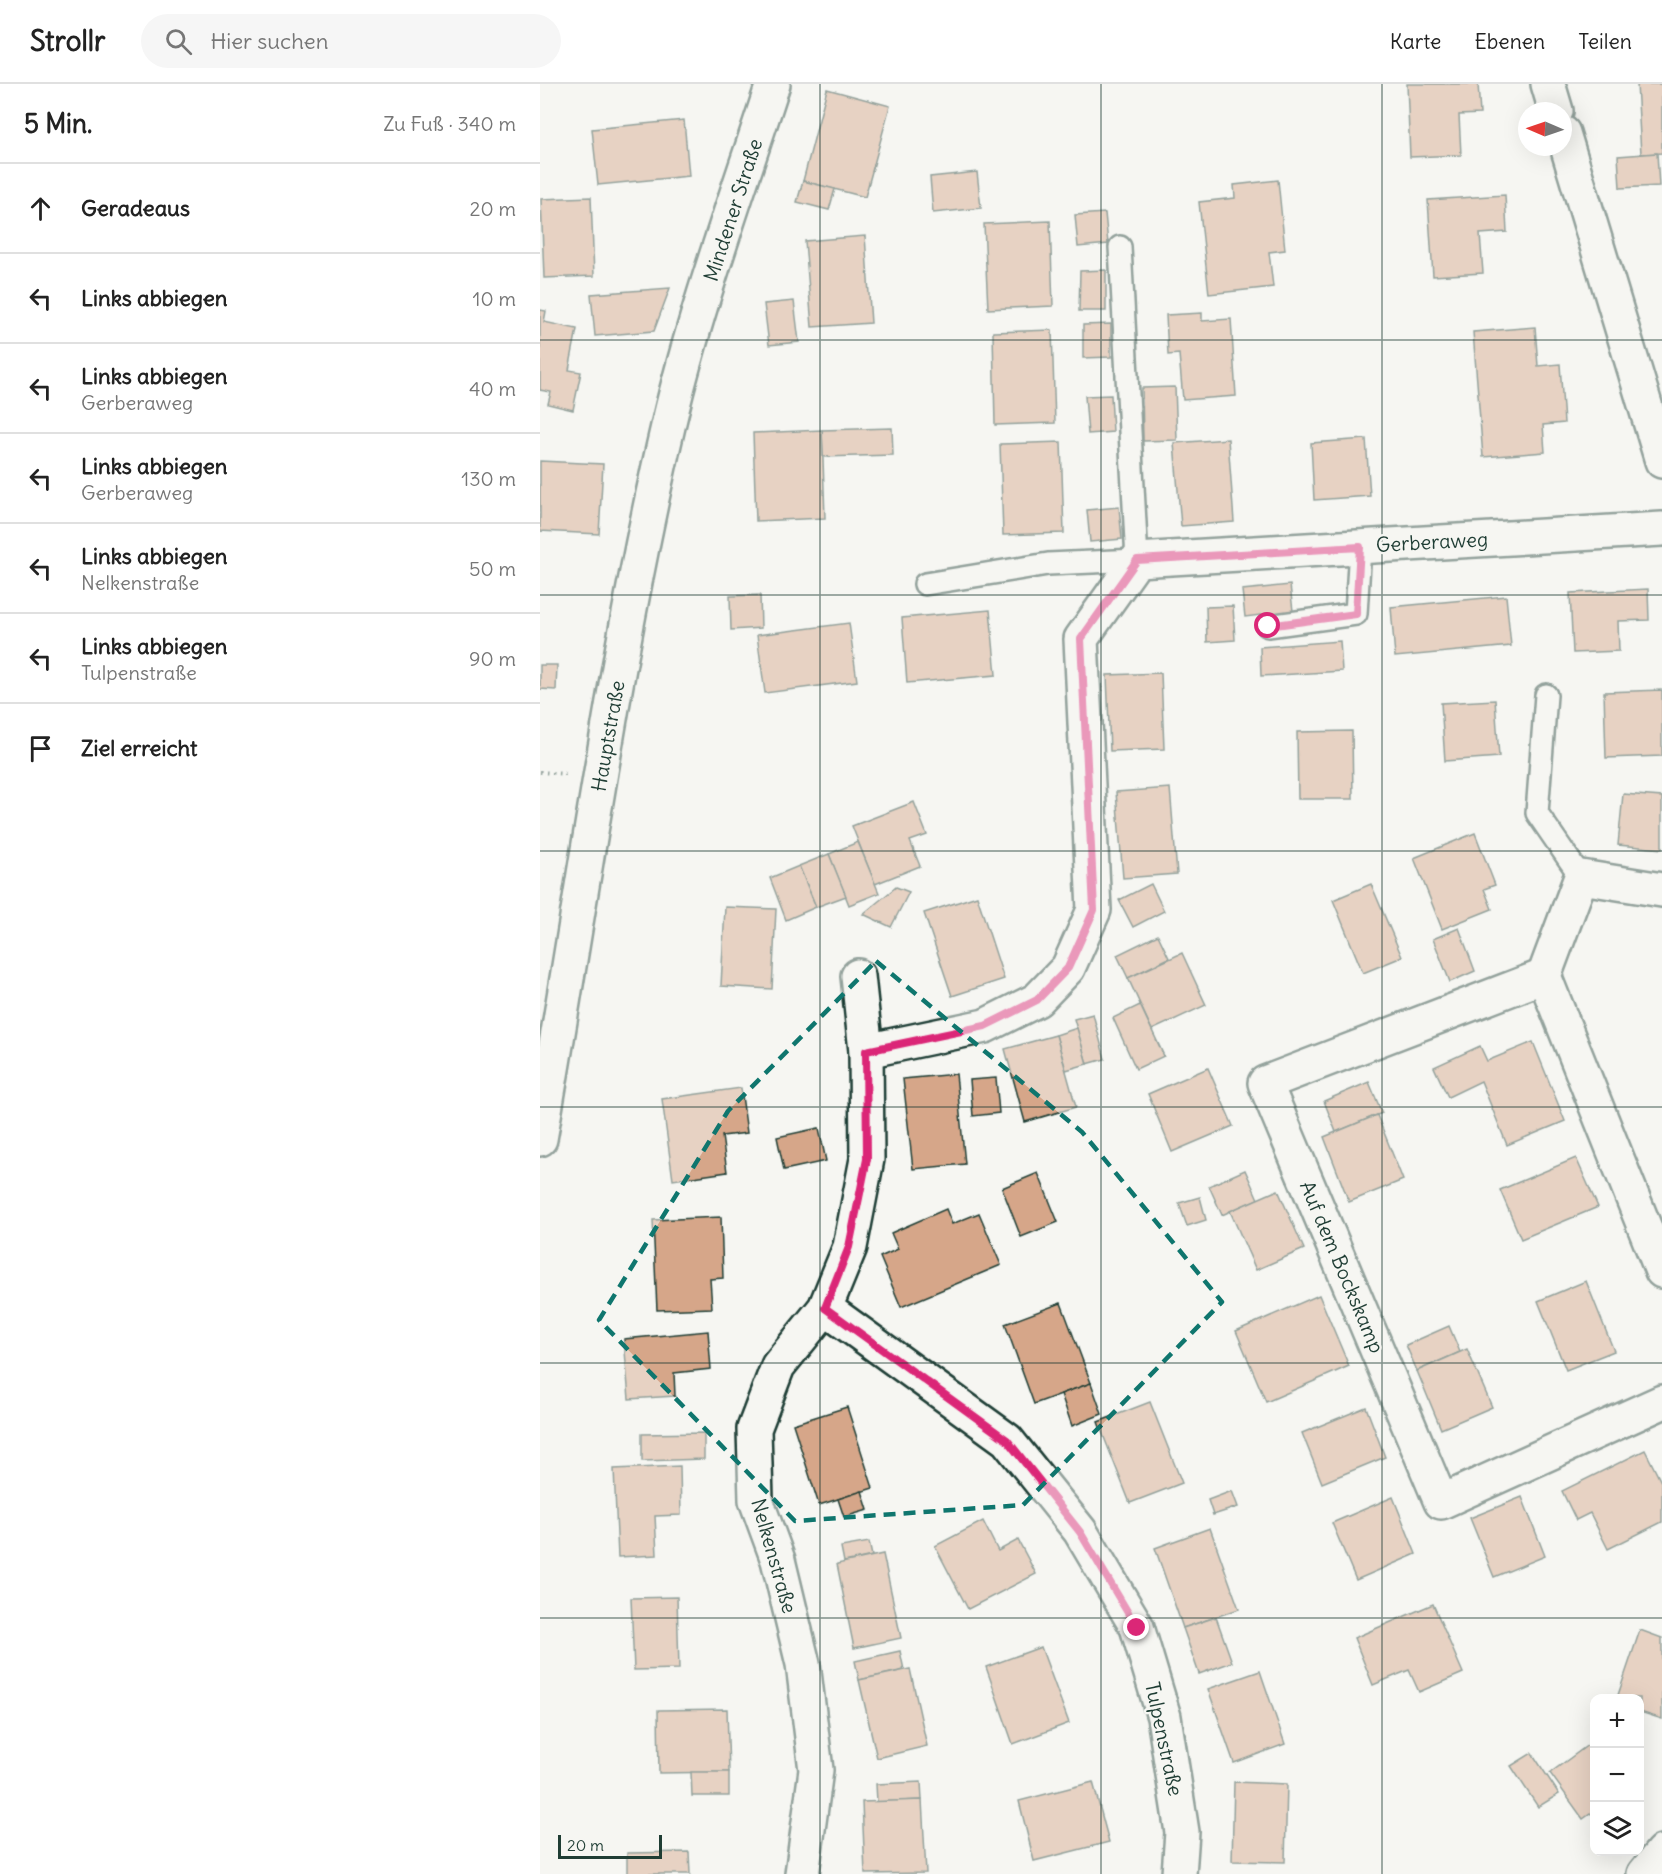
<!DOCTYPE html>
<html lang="de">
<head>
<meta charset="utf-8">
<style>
	body { margin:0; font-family:Delius,sans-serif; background:#f6f6f6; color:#222 }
	.controls { position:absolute; right:18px; bottom:18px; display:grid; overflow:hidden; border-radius:12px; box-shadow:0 6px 24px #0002 }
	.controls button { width:54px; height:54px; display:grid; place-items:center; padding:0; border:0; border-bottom:2px solid #e0e0e0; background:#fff; color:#222; font:30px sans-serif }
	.compass { position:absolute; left:978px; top:18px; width:54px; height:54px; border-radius:50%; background:#fff; box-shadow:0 6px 24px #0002; rotate:272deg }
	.scale { position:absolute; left:18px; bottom:15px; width:104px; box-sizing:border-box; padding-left:6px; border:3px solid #1f3d34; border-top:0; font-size:16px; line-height:21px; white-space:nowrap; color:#1f3d34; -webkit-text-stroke:4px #f6f6f2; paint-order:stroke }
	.stop { position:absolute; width:18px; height:18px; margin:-14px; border:4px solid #db2777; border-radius:50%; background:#fff }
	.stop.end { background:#db2777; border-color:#fff; box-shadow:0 2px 6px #0008 }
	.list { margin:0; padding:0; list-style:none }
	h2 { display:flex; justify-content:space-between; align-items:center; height:78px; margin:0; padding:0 24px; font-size:26px }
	h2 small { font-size:20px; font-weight:400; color:#767676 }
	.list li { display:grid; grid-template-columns:39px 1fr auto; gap:18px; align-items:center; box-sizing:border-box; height:90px; padding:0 24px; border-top:2px solid #e0e0e0 }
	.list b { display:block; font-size:22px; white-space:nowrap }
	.list p { margin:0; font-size:20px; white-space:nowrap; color:#767676 }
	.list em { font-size:20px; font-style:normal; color:#767676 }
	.icon { flex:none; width:33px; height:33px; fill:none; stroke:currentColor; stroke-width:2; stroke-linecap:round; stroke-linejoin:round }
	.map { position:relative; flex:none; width:1122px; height:1790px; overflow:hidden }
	header { display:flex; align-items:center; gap:36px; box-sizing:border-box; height:84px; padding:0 30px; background:#fff; border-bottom:2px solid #e0e0e0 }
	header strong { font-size:28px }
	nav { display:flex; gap:33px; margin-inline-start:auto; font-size:21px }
	.search { width:420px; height:54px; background:#f6f6f6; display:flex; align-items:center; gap:15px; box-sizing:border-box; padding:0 21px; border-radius:33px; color:#767676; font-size:22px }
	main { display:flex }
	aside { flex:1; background:#fff }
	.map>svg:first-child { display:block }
	.building { fill:#d6a689; stroke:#1f3d34; stroke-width:1.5 }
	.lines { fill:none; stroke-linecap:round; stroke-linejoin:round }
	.lane-casing { stroke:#1f3d34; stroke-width:26 }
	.street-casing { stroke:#1f3d34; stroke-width:38 }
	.secondary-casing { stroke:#1f3d34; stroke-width:38 }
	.path { stroke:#1f3d34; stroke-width:4; stroke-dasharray:1.5 4.5; stroke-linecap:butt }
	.lane { stroke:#f6f6f2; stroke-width:21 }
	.street { stroke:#f6f6f2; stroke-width:33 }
	.secondary { stroke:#f6f6f2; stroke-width:33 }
	.route { stroke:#db2777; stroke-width:8 }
	.marked { fill:none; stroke:#0f766e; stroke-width:4.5; stroke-dasharray:12 8; stroke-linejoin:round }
	.grid { fill:none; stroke:#1f3d34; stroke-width:1.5; stroke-opacity:0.55 }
	.labels { text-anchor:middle; stroke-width:4.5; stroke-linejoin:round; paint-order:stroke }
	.street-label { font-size:20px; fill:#1f3d34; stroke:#f6f6f2 }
</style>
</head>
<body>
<header>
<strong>Strollr</strong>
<div class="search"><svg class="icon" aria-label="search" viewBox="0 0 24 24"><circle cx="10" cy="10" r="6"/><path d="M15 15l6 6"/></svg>Hier suchen</div>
<nav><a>Karte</a><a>Ebenen</a><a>Teilen</a></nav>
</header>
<main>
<aside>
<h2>5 Min.<small>Zu Fuß · 340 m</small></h2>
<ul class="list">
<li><svg class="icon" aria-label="ahead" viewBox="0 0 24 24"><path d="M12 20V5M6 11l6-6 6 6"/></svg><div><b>Geradeaus</b></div><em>20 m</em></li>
<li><svg class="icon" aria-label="left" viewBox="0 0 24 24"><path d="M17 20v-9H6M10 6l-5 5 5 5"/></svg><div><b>Links abbiegen</b></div><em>10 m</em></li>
<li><svg class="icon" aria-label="left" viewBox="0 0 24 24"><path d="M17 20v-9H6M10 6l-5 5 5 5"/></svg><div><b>Links abbiegen</b><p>Gerberaweg</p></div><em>40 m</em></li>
<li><svg class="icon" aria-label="left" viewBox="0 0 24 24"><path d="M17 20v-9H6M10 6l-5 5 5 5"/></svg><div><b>Links abbiegen</b><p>Gerberaweg</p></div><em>130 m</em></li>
<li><svg class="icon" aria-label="left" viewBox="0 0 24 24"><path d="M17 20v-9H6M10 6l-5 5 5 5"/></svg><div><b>Links abbiegen</b><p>Nelkenstraße</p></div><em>50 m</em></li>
<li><svg class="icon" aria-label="left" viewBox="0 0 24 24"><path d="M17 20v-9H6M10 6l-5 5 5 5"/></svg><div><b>Links abbiegen</b><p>Tulpenstraße</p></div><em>90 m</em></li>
<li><svg class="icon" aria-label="arrive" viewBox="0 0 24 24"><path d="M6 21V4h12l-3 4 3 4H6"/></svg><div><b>Ziel erreicht</b></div></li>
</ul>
</aside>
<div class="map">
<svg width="1122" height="1790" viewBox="0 0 1122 1790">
	<rect width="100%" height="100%" fill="#f6f6f2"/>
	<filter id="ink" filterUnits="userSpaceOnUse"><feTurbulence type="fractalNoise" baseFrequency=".0167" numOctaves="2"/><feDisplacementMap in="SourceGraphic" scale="12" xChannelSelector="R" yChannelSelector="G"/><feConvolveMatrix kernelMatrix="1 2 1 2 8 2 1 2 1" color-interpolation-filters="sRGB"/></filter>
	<g filter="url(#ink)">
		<g class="building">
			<path d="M 867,0 L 938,0 L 940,30 L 919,31 L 921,71 L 870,73 Z"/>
			<path d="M 1097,0 L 1122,0 L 1122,69 L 1101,70 Z"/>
			<path d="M 287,5 L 350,22 L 325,113 L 263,97 Z"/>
			<path d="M 144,36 L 149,92 L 58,101 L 52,45 Z"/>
			<path d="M 1117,69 L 1119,102 L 1080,104 L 1078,72 Z"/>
			<path d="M 437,88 L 441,124 L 393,129 L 390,93 Z"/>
			<path d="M 738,96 L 745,166 L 729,168 L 733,203 L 669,210 L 659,118 L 695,114 L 694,101 Z"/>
			<path d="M 263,97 L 295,105 L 289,126 L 257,118 Z"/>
			<path d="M 965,111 L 967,148 L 940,150 L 943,189 L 893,192 L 888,116 Z"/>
			<path d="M 51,113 L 54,192 L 4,194 L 1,115 Z"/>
			<path d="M 565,129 L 568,160 L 538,163 L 535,131 Z"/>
			<path d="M 510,137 L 513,222 L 448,225 L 444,140 Z"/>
			<path d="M 325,152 L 331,239 L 272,243 L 265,157 Z"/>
			<path d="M 566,186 L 566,227 L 539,227 L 540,187 Z"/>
			<path d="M 130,204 L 114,247 L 55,252 L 51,210 Z"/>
			<path d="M 254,217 L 259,258 L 229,261 L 224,220 Z"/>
			<path d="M 0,226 L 6,227 L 4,238 L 37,245 L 29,286 L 41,288 L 33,326 L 8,320 L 11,308 L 0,306 Z"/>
			<path d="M 662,229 L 662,237 L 691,235 L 696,312 L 643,316 L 639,270 L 628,271 L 626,231 Z"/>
			<path d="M 571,240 L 571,273 L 543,274 L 543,241 Z"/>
			<path d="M 995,243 L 998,282 L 1020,280 L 1024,339 L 1003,341 L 1005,368 L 943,373 L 933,248 Z"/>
			<path d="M 512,246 L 515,339 L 455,341 L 453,248 Z"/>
			<path d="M 635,303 L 637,356 L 603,357 L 602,304 Z"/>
			<path d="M 571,311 L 573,348 L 548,350 L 545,312 Z"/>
			<path d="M 352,344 L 353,371 L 283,373 L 282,346 Z"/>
			<path d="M 282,346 L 285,434 L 216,437 L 213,349 Z"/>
			<path d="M 688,355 L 694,438 L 641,442 L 634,359 Z"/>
			<path d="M 826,355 L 830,412 L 774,416 L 771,359 Z"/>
			<path d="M 521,358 L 524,449 L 463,451 L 460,360 Z"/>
			<path d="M 0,377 L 63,380 L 59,450 L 0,447 Z"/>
			<path d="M 579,423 L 582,455 L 550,458 L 547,426 Z"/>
			<path d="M 750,501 L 753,527 L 705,533 L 702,506 Z"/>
			<path d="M 1108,505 L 1109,536 L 1078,537 L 1079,567 L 1033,569 L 1030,509 Z"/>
			<path d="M 220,511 L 221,544 L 191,546 L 190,512 Z"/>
			<path d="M 966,512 L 971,562 L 855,573 L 851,523 Z"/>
			<path d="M 693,522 L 695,556 L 667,558 L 666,523 Z"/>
			<path d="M 450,526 L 456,591 L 367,599 L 362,534 Z"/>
			<path d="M 309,539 L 317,597 L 225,609 L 217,551 Z"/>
			<path d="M 800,557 L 802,587 L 721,592 L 720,563 Z"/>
			<path d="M 0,581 L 17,581 L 16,606 L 0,605 Z"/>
			<path d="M 621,589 L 624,665 L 570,667 L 567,591 Z"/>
			<path d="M 1122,606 L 1122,672 L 1066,674 L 1064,608 Z"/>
			<path d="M 955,616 L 959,673 L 905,677 L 901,619 Z"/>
			<path d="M 812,647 L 813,715 L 758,715 L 757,648 Z"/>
			<path d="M 630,704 L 637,790 L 583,794 L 576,708 Z"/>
			<path d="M 1083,710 L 1122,713 L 1122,765 L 1078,761 Z"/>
			<path d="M 374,718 L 387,751 L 370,757 L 380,782 L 335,800 L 312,742 Z"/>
			<path d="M 935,749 L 955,801 L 944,805 L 952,825 L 902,845 L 874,774 Z"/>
			<path d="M 318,758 L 339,809 L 309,821 L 289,770 Z"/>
			<path d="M 289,770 L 306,812 L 276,823 L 259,782 Z"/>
			<path d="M 259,782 L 276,823 L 246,836 L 230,794 Z"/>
			<path d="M 611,800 L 624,827 L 593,843 L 579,816 Z"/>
			<path d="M 831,800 L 862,873 L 823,889 L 793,816 Z"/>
			<path d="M 356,803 L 369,808 L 351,843 L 323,830 Z"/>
			<path d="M 437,812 L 464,895 L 412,912 L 384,829 Z"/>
			<path d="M 185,823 L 236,825 L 232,905 L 181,902 Z"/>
			<path d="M 919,844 L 935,887 L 910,898 L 893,855 Z"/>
			<path d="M 618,851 L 629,874 L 588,894 L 577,871 Z"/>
			<path d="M 642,869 L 666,921 L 612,946 L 588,894 Z"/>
			<path d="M 600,921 L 624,972 L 596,985 L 573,934 Z"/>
			<path d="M 553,930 L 565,975 L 547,980 L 534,935 Z"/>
			<path d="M 537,944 L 547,980 L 526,986 L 516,951 Z"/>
			<path d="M 516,951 L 536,1023 L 485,1038 L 465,965 Z"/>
			<path d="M 993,958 L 1025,1037 L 967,1061 L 941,997 L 908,1013 L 894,983 L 940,962 L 947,977 Z"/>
			<path d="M 668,984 L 693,1042 L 632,1068 L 608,1010 Z"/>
			<path d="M 416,990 L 425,1080 L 373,1085 L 363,995 Z"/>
			<path d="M 456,994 L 459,1029 L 433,1032 L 430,996 Z"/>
			<path d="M 829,998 L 842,1029 L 796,1048 L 784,1017 Z"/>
			<path d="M 201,1004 L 207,1049 L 182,1052 L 187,1088 L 133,1096 L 122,1015 Z"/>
			<path d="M 837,1031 L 863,1096 L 809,1118 L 784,1053 Z"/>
			<path d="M 279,1044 L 286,1077 L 244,1086 L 237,1053 Z"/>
			<path d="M 1036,1074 L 1058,1123 L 981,1155 L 960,1106 Z"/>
			<path d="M 705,1086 L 718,1115 L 682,1131 L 669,1102 Z"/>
			<path d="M 498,1089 L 518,1138 L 481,1153 L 462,1104 Z"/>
			<path d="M 738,1106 L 764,1165 L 716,1186 L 690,1127 Z"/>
			<path d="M 660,1113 L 666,1136 L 647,1142 L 639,1119 Z"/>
			<path d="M 406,1125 L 412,1140 L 439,1129 L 461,1181 L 361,1223 L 340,1173 L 358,1165 L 351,1149 Z"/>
			<path d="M 181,1133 L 183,1194 L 170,1195 L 172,1224 L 117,1226 L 113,1136 Z"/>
			<path d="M 1046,1197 L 1074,1267 L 1026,1286 L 998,1217 Z"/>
			<path d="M 779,1211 L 809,1282 L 726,1318 L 696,1247 Z"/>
			<path d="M 521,1219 L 551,1299 L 494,1320 L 465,1240 Z"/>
			<path d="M 909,1242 L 920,1268 L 877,1287 L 866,1261 Z"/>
			<path d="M 168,1247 L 171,1285 L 134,1289 L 135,1312 L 89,1315 L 84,1255 Z"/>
			<path d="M 927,1265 L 952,1323 L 901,1345 L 877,1287 Z"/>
			<path d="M 551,1299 L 562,1330 L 532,1342 L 521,1310 Z"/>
			<path d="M 610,1318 L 642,1399 L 590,1419 L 558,1338 Z"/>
			<path d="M 307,1323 L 333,1404 L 279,1421 L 253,1340 Z"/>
			<path d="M 826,1323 L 845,1373 L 782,1399 L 762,1349 Z"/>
			<path d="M 164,1349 L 164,1375 L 102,1377 L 102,1350 Z"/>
			<path d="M 1105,1366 L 1122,1400 L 1122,1438 L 1068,1465 L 1050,1429 L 1036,1436 L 1022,1407 Z"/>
			<path d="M 140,1382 L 141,1431 L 115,1432 L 117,1471 L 78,1473 L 74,1385 Z"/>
			<path d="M 322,1407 L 328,1426 L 304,1433 L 298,1415 Z"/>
			<path d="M 692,1407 L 698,1423 L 673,1431 L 668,1416 Z"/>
			<path d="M 853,1413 L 876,1470 L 816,1496 L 792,1439 Z"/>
			<path d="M 982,1413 L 1005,1472 L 954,1493 L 930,1434 Z"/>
			<path d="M 443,1437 L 458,1467 L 478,1456 L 496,1490 L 428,1525 L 395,1462 Z"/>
			<path d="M 670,1444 L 699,1525 L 643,1544 L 615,1464 Z"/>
			<path d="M 329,1458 L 332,1472 L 304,1478 L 301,1463 Z"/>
			<path d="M 343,1470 L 361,1554 L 314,1564 L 297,1480 Z"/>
			<path d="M 137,1513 L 139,1585 L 94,1586 L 91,1514 Z"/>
			<path d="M 893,1520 L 923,1589 L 879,1608 L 869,1586 L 833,1601 L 814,1554 Z"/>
			<path d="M 676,1533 L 692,1578 L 659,1590 L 643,1544 Z"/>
			<path d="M 1100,1546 L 1122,1554 L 1122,1635 L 1100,1628 L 1100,1614 L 1077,1614 Z"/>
			<path d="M 501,1563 L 529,1639 L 473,1660 L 446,1583 Z"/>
			<path d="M 360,1567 L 364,1586 L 319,1596 L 315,1577 Z"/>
			<path d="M 370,1585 L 387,1662 L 337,1674 L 319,1596 Z"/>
			<path d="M 720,1587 L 745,1660 L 694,1679 L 668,1605 Z"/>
			<path d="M 187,1625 L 189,1688 L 119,1689 L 118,1626 Z"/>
			<path d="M 1052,1658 L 1054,1661 L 1054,1727 L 1043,1735 L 1010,1689 Z"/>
			<path d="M 992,1669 L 1019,1710 L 998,1723 L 971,1682 Z"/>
			<path d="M 151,1688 L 189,1688 L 189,1712 L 152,1712 Z"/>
			<path d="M 381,1698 L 382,1716 L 337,1718 L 336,1700 Z"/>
			<path d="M 553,1698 L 569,1758 L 494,1777 L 479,1717 Z"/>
			<path d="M 694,1698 L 747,1700 L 745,1778 L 692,1777 Z"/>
			<path d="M 382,1716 L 386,1789 L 325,1790 L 322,1718 Z"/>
			<path d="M 149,1768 L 150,1790 L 87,1790 L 87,1769 Z"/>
		</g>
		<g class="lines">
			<g class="lane-casing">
				<g id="lane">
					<path d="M 385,500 L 508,480 L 597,476 L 580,163"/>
					<path d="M 728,542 L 816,530 L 820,463"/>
					<path d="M 1006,611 L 997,729 L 1041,793"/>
				</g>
			</g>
			<g class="street-casing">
				<g id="street">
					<path d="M 1008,0 L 1016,27"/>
					<path d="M 1023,49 L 1122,377"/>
					<path d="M 1122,806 L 1041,793 L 1004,892 L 1122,1187"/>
					<path d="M 1004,892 L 725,999 L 901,1418 L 1122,1318"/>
					<path d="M 326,967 L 445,942 L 497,916 L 528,884 L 554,826 L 541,555 L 597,476 L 1122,445"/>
					<path d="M 285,1224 L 467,1356 L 540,1447 L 597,1543 L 624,1633 L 642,1748 L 639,1790"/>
					<path d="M 262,1790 L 276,1686 L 263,1580 L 238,1476 L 216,1416 L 214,1345 L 238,1282 L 285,1224 L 310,1163 L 327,1075 L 326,967 L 318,892"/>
				</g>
			</g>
			<g class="secondary-casing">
				<g id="secondary">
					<path d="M 0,1055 C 42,816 74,574 129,338 C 156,223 197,112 233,0"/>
					<path d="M 1104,1790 L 1122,1768"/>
				</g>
			</g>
			<path class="path" d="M 0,688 L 26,690"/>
			<use href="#lane" class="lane"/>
			<use href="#street" class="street"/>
			<use href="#secondary" class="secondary"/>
		</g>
	</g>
	<g class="lines" filter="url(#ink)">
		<path class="route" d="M 597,1544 L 540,1448 L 467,1356 L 285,1224 L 309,1163 L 327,1075 L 326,967 L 445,942 L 497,916 L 528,884 L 554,826 L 541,555 L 597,476 L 820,463 L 816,530 L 728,542"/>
	</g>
	<path d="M0 0H1122V1790H0ZM 336,877 L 542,1048 L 682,1218 L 483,1421 L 255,1437 L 59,1236 L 188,1027 Z" fill="#f6f6f2" fill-opacity=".55" fill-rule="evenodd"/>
	<path class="marked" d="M 336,877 L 542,1048 L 682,1218 L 483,1421 L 255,1437 L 59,1236 L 188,1027 Z"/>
	<path class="grid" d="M 280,0 L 280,1790M 561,0 L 561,1790M 842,0 L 842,1790M 0,256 L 1122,256M 0,511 L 1122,511M 0,767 L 1122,767M 0,1023 L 1122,1023M 0,1279 L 1122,1279M 0,1534 L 1122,1534"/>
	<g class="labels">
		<g class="street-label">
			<text transform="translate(193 126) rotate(-72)" y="7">Mindener Straße</text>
			<text transform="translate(892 458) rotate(-3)" y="7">Gerberaweg</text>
			<text transform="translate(68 652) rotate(-80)" y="7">Hauptstraße</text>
			<text transform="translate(802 1183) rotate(67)" y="7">Auf dem Bockskamp</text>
			<text transform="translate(234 1472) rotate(74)" y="7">Nelkenstraße</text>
			<text transform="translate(624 1655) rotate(78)" y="7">Tulpenstraße</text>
		</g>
	</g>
</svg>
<div class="controls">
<button>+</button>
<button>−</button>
<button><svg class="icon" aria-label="layers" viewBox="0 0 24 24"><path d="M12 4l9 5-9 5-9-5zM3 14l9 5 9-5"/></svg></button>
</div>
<svg class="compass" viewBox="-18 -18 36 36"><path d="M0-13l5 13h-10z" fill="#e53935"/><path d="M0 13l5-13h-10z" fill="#767676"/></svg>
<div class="scale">20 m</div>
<div class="stop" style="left:728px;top:542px"></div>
<div class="stop end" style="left:597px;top:1544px"></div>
</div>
</main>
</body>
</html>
